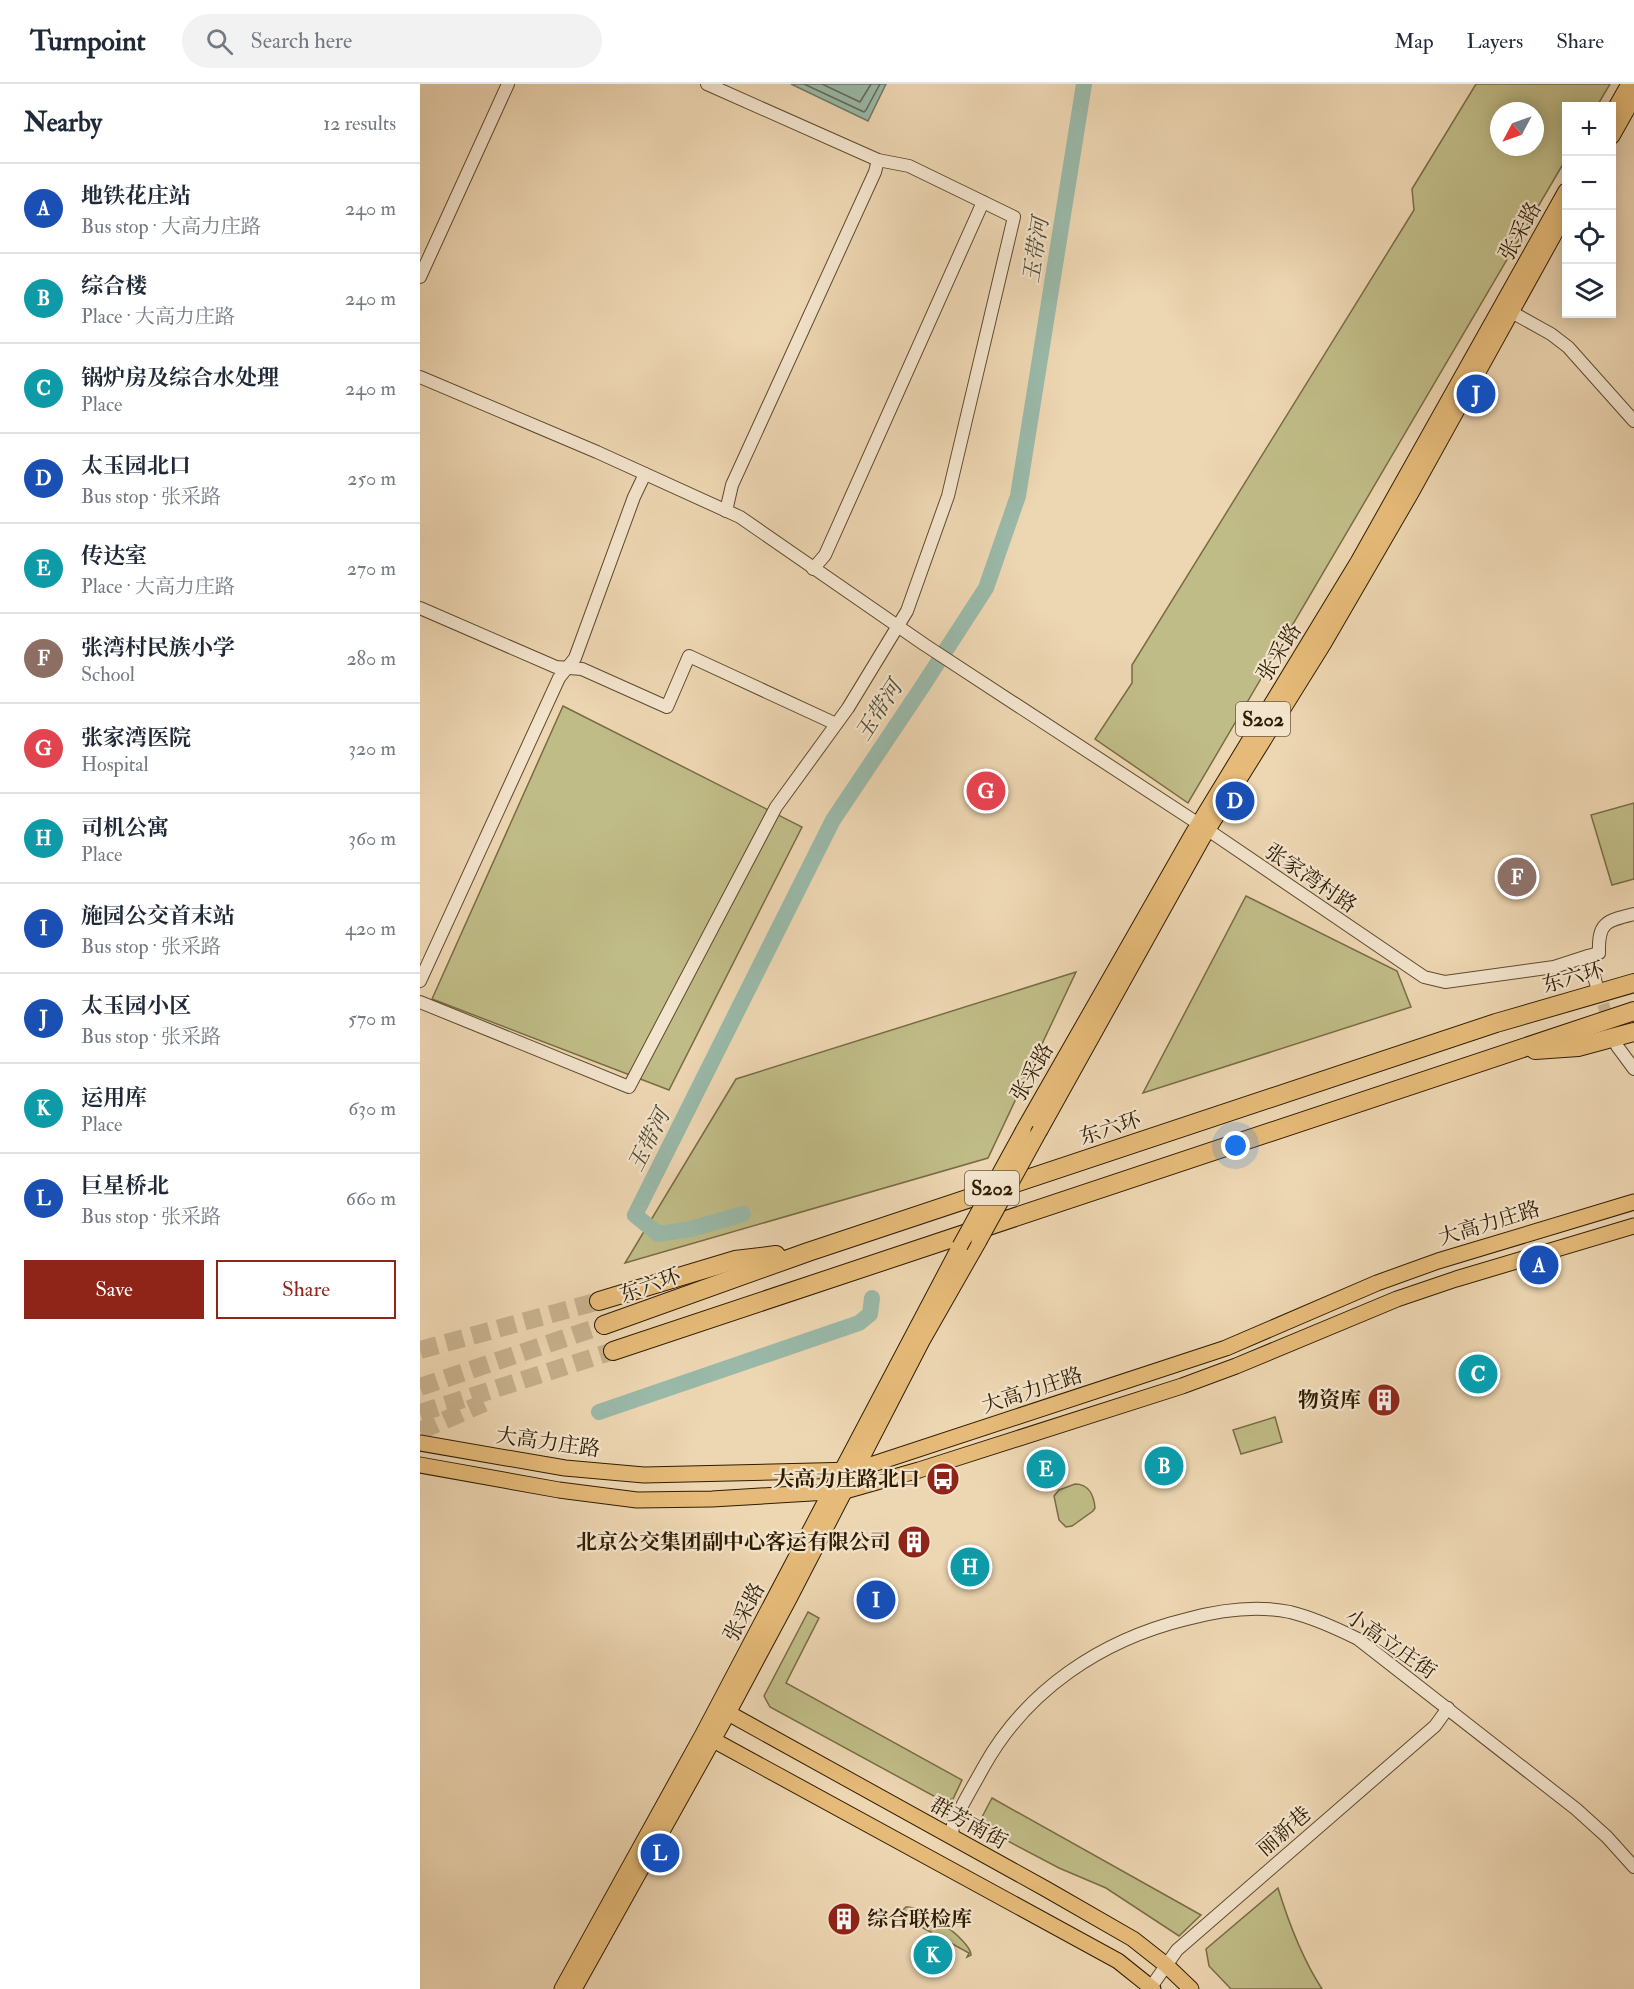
<!DOCTYPE html>
<html lang="en">
<head>
<meta charset="utf-8">
<style>
	body { margin:0; font-family:"IM FELL Double Pica","Noto Serif SC",serif; background:#f2f2f3; color:#1f2937 }
	.controls { position:absolute; right:18px; top:18px; display:grid; overflow:hidden; border-radius:0px; box-shadow:0 3px 15px #0003 }
	.controls button { width:54px; height:54px; display:grid; place-items:center; padding:0; border:0; border-bottom:2px solid #e0e1e3; background:#fff; color:#1f2937; font:30px sans-serif }
	.compass { position:absolute; left:1070px; top:18px; width:54px; height:54px; border-radius:50%; background:#fff; box-shadow:0 3px 15px #0003; rotate:229deg }
	.you { position:absolute; left:816px; top:1062px; width:21px; height:21px; margin:-15px; border:4px solid #fff; border-radius:50%; background:#1a73e8; box-shadow:0 0 0 9px #1a73e833 }
	.badge { display:grid; place-items:center; width:39px; height:39px; border-radius:50%; background:#8f2418; color:#fff; font-size:20px; font-weight:700 }
	.pin { position:absolute; translate:-50% -50%; border:3px solid #fff; box-shadow:0 2px 6px #0006 }
	.list { margin:0; padding:0; list-style:none }
	h2 { display:flex; justify-content:space-between; align-items:center; height:78px; margin:0; padding:0 24px; font-size:26px }
	h2 small { font-size:20px; font-weight:400; color:#747a83 }
	.list li { display:grid; grid-template-columns:39px 1fr auto; gap:18px; align-items:center; box-sizing:border-box; height:90px; padding:0 24px; border-top:2px solid #e0e1e3 }
	.list b { display:block; font-size:22px; white-space:nowrap }
	.list p { margin:0; font-size:20px; white-space:nowrap; color:#747a83 }
	.list em { font-size:20px; font-style:normal; color:#747a83 }
	.actions { display:flex; gap:12px; padding:18px 24px }
	.actions a { flex:1; padding:14px 0; border:2px solid #8f2418; border-radius:0px; text-align:center; font-size:21px; color:#8f2418 }
	.actions .main { background:#8f2418; color:#fff }
	.icon { flex:none; width:33px; height:33px; fill:none; stroke:currentColor; stroke-width:2; stroke-linecap:round; stroke-linejoin:round }
	.map { position:relative; flex:none; width:1214px; height:1905px; overflow:hidden }
	header { display:flex; align-items:center; gap:36px; box-sizing:border-box; height:84px; padding:0 30px; background:#fff; border-bottom:2px solid #e0e1e3 }
	header strong { font-size:28px }
	nav { display:flex; gap:33px; margin-inline-start:auto; font-size:21px }
	.search { width:420px; height:54px; background:#f2f2f3; display:flex; align-items:center; gap:15px; box-sizing:border-box; padding:0 21px; border-radius:33px; color:#747a83; font-size:22px }
	main { display:flex }
	aside { flex:1; background:#fff }
	.map>svg:first-child { display:block }
	.green { fill:#c0bc87; stroke:#786c44; stroke-width:1.5; fill-rule:evenodd }
	.water { fill:#9ab9a9; stroke:#6f7a65; stroke-width:1.5 }
	.lines { fill:none; stroke-linecap:round; stroke-linejoin:round }
	.shore { stroke:#646a54; stroke-width:1.5 }
	.river { stroke:#9ab9a9; stroke-width:16 }
	.minor-tunnel { stroke:#c7b18e; stroke-width:12; stroke-dasharray:12 6; stroke-linecap:butt }
	.highway-tunnel { stroke:#c7b18e; stroke-width:18; stroke-dasharray:18 9; stroke-linecap:butt }
	.minor-casing { stroke:#5e4a2c; stroke-width:14 }
	.major-casing { stroke:#2f1c00; stroke-width:17 }
	.highway-casing { stroke:#2f1c00; stroke-width:20 }
	.minor { stroke:#f3e4cd; stroke-width:12 }
	.major { stroke:#e6bb79; stroke-width:15 }
	.highway { stroke:#e6bb79; stroke-width:18 }
	.major-bridge-casing { stroke:#2f1c00; stroke-width:17; stroke-linecap:butt }
	.major-bridge { stroke:#e6bb79; stroke-width:15 }
	.labels { text-anchor:middle; stroke-width:4.5; stroke-linejoin:round; paint-order:stroke }
	.shield { fill:#f3e4cd; stroke:#6a583e; stroke-width:1.5 }
	.shield-label { font-size:20px; font-weight:bold; fill:#2f1c00 }
	.street-label { font-size:21px; fill:#2f1c00; stroke:#f3e4cd }
	.poi-label { font-size:21px; font-weight:bold; fill:#2f1c00; stroke:#f3e4cd; text-anchor:end }
	.water-label { font-size:22px; font-style:italic; fill:#4f4b33; stroke:#f3e4cd }
</style>
</head>
<body>
<header>
<strong>Turnpoint</strong>
<div class="search"><svg class="icon" aria-label="search" viewBox="0 0 24 24"><circle cx="10" cy="10" r="6"/><path d="M15 15l6 6"/></svg>Search here</div>
<nav><a>Map</a><a>Layers</a><a>Share</a></nav>
</header>
<main>
<aside>
<h2>Nearby<small>12 results</small></h2>
<ul class="list">
<li><span class="badge" style="background:#1a4fb4">A</span><div><b>地铁花庄站</b><p>Bus stop · 大高力庄路</p></div><em>240 m</em></li>
<li><span class="badge" style="background:#0f9aa8">B</span><div><b>综合楼</b><p>Place · 大高力庄路</p></div><em>240 m</em></li>
<li><span class="badge" style="background:#0f9aa8">C</span><div><b>锅炉房及综合水处理</b><p>Place</p></div><em>240 m</em></li>
<li><span class="badge" style="background:#1a4fb4">D</span><div><b>太玉园北口</b><p>Bus stop · 张采路</p></div><em>250 m</em></li>
<li><span class="badge" style="background:#0f9aa8">E</span><div><b>传达室</b><p>Place · 大高力庄路</p></div><em>270 m</em></li>
<li><span class="badge" style="background:#8d6e63">F</span><div><b>张湾村民族小学</b><p>School</p></div><em>280 m</em></li>
<li><span class="badge" style="background:#e0444e">G</span><div><b>张家湾医院</b><p>Hospital</p></div><em>320 m</em></li>
<li><span class="badge" style="background:#0f9aa8">H</span><div><b>司机公寓</b><p>Place</p></div><em>360 m</em></li>
<li><span class="badge" style="background:#1a4fb4">I</span><div><b>施园公交首末站</b><p>Bus stop · 张采路</p></div><em>420 m</em></li>
<li><span class="badge" style="background:#1a4fb4">J</span><div><b>太玉园小区</b><p>Bus stop · 张采路</p></div><em>570 m</em></li>
<li><span class="badge" style="background:#0f9aa8">K</span><div><b>运用库</b><p>Place</p></div><em>630 m</em></li>
<li><span class="badge" style="background:#1a4fb4">L</span><div><b>巨星桥北</b><p>Bus stop · 张采路</p></div><em>660 m</em></li>
</ul>
<div class="actions"><a class="main">Save</a><a>Share</a></div>
</aside>
<div class="map">
<svg width="1214" height="1905" viewBox="0 0 1214 1905">
	<rect width="100%" height="100%" fill="#edd6b2"/>
	<filter id="stains"><feTurbulence type="fractalNoise" baseFrequency=".00333" numOctaves="4"/><feColorMatrix values="0 0 0 0 .2 0 0 0 0 .09 0 0 0 0 .02 0 0 0 .5 -.17"/></filter>
	<radialGradient id="worn" r=".72"><stop offset=".6" stop-color="#630" stop-opacity="0"/><stop offset="1" stop-color="#630" stop-opacity=".3"/></radialGradient>
	<g class="green">
		<path d="M 1056,0 L 1190,0 L 1177,22 L 1146,22 L 1146,75 L 768,719 L 675,655 L 712,599 L 712,581 L 994,126 L 992,105 ZM 1079,27 L 1115,27 L 1115,63 L 1079,63 Z"/>
		<path d="M 143,622 L 382,743 L 249,1006 L 12,915 Z"/>
		<path d="M 1214,719 L 1214,795 L 1192,801 L 1171,731 Z"/>
		<path d="M 826,812 L 977,887 L 991,923 L 723,1009 Z"/>
		<path d="M 656,888 L 568,1074 L 205,1179 L 316,995 Z"/>
		<path d="M 855,1333 L 862,1358 L 821,1370 L 813,1346 Z"/>
		<path d="M 655,1400 C 669,1400 674,1412 675,1424 L 673,1427 L 652,1442 L 646,1443 L 639,1436 L 634,1412 L 639,1406 Z"/>
		<path d="M 388,1528 L 399,1534 L 366,1599 L 542,1696 L 533,1715 L 521,1716 L 350,1623 L 344,1612 Z"/>
		<path d="M 572,1714 L 781,1831 L 759,1852 L 686,1804 L 639,1784 L 567,1746 L 562,1733 Z"/>
		<path d="M 858,1804 C 869,1840 882,1874 902,1905 L 811,1905 L 789,1882 L 786,1865 Z"/>
		<path d="M 486,1823 C 500,1821 551,1856 551,1871 L 547,1873 L 549,1869 L 496,1840 L 494,1843 L 484,1838 L 480,1832 L 482,1827 Z"/>
	</g>
	<path class="water" d="M 371,0 L 466,0 L 448,37 Z"/>
	<g class="lines">
		<g class="shore">
			<path d="M 384,0 L 444,28 L 446,26 L 460,0"/>
			<path d="M 402,0 L 440,18 L 451,0"/>
		</g>
		<g class="river">
			<path d="M 323,1130 L 271,1145 L 238,1150 L 215,1131 L 413,736 L 502,603 L 566,504 L 598,412 L 664,0"/>
			<path d="M 179,1328 L 439,1239 L 450,1230 L 452,1214"/>
		</g>
		<path class="minor-tunnel" d="M 1177,903 L 1197,960"/>
		<g class="highway-tunnel">
			<path d="M 0,1266 L 179,1217"/>
			<path d="M 0,1303 L 184,1241"/>
			<path d="M 0,1329 L 193,1267"/>
			<path d="M 0,1347 L 64,1319"/>
		</g>
		<g class="minor-casing">
			<g id="minor">
				<path d="M 0,193 L 88,0"/>
				<path d="M 1086,225 L 1131,250 L 1148,263 L 1214,337"/>
				<path d="M 0,293 L 177,368 L 320,433 L 505,561 L 788,746 L 1004,893 L 1025,898 L 1134,883 L 1168,872 L 1177,903"/>
				<path d="M 306,427 L 312,401 L 455,88 L 458,76"/>
				<path d="M 393,485 L 405,471 L 563,118"/>
				<path d="M 0,524 L 136,583 L 162,585 L 247,623 L 269,572 L 416,640"/>
				<path d="M 1168,872 L 1179,869 C 1178,838 1186,837 1214,830"/>
				<path d="M 0,897 L 139,594 L 155,574 L 214,413 L 225,390"/>
				<path d="M 0,918 L 209,1003 L 356,723 L 428,624 L 487,527 L 528,412 L 594,133 L 489,82 L 458,76 L 287,0"/>
				<path d="M 1197,962 L 1214,985"/>
				<path d="M 532,1753 C 533,1748 532,1740 534,1735 C 535,1731 539,1727 541,1724 C 548,1710 556,1697 563,1684 C 606,1606 681,1556 767,1535 C 800,1526 836,1521 870,1528 C 894,1534 916,1544 938,1555 L 1156,1725 L 1187,1753 L 1214,1783"/>
				<path d="M 731,1903 L 757,1866 L 1015,1642 L 1028,1624"/>
			</g>
		</g>
		<g class="major-casing">
			<g id="major">
				<path d="M 1192,30 L 1209,0"/>
				<path d="M 1192,52 L 1214,13"/>
				<path d="M 620,1046 L 782,755 L 904,559 L 991,409 L 1146,129"/>
				<path d="M 603,1047 L 772,751 L 938,478 L 1146,107"/>
				<path d="M 0,1359 L 145,1384 L 224,1391 L 435,1386 L 806,1264 L 957,1199 L 1018,1177 L 1214,1118"/>
				<path d="M 0,1381 L 139,1406 L 217,1416 L 292,1415 L 425,1407 L 499,1386 L 762,1302 L 816,1282 L 977,1215 L 1036,1195 L 1214,1142"/>
				<path d="M 301,1625 L 626,1805 L 713,1855 L 746,1881 L 771,1905"/>
				<path d="M 286,1652 L 698,1877 L 733,1905"/>
				<path d="M 142,1905 L 283,1650 L 540,1162"/>
				<path d="M 154,1905 L 308,1629 L 369,1515 L 502,1257 L 559,1157"/>
			</g>
		</g>
		<g class="highway-casing">
			<g id="highway">
				<path d="M 1115,966 L 1158,963 L 1214,948"/>
				<path d="M 179,1217 L 315,1176 L 356,1171"/>
				<path d="M 184,1241 L 388,1168 L 1076,939 L 1214,899"/>
				<path d="M 193,1267 L 1214,927"/>
			</g>
		</g>
		<use href="#minor" class="minor"/>
		<use href="#major" class="major"/>
		<use href="#highway" class="highway"/>
		<g class="major-bridge-casing">
			<g id="major-bridge">
				<path d="M 559,1157 L 620,1046"/>
				<path d="M 540,1162 L 603,1047"/>
			</g>
		</g>
		<use href="#major-bridge" class="major-bridge"/>
	</g>
	<defs>
		<g id="building-disc" transform="scale(1.725)"><circle r="9.5" fill="#8f2418" stroke="#f3e4cd"/><path d="M-4-6H4V6H1V3H-1V6H-4ZM-2.5-4.3h1.7v1.8h-1.7ZM.8-4.3h1.7v1.8H.8ZM-2.5-1h1.7V.8h-1.7ZM.8-1h1.7V.8H.8Z" fill="#fff"/></g>
		<g id="bus-disc" transform="scale(1.725)"><circle r="9.5" fill="#8f2418" stroke="#f3e4cd"/><path d="M-5-6H5V4H4V6H2V4H-2V6H-4V4H-5ZM-3.5-4V0h7V-4ZM-3.5 1.2v1.5H-2V1.2ZM2 1.2v1.5H3.5V1.2Z" fill="#fff"/></g>
	</defs>
	<g fill-rule="evenodd">
		<use href="#building-disc" x="964" y="1316"/>
		<use href="#bus-disc" x="523" y="1395"/>
		<use href="#building-disc" x="494" y="1458"/>
		<use href="#building-disc" x="424" y="1835"/>
	</g>
	<g class="labels">
		<g class="shield">
			<rect x="816" y="618" width="54" height="34" rx="4.5"/>
			<rect x="545" y="1087" width="54" height="34" rx="4.5"/>
		</g>
		<g class="shield-label">
			<text x="843" y="642">S202</text>
			<text x="572" y="1111">S202</text>
		</g>
		<g class="street-label">
			<text transform="translate(1100 147) rotate(-61)" y="7">张采路</text>
			<text transform="translate(859 568) rotate(-58)" y="7">张采路</text>
			<text transform="translate(891 794) rotate(34)" y="7">张家湾村路</text>
			<text transform="translate(1153 893) rotate(-16)" y="7">东六环</text>
			<text transform="translate(612 988) rotate(-60)" y="7">张采路</text>
			<text transform="translate(690 1044) rotate(-18)" y="7">东六环</text>
			<text transform="translate(1069 1139) rotate(-17)" y="7">大高力庄路</text>
			<text transform="translate(230 1201) rotate(-20)" y="7">东六环</text>
			<text transform="translate(612 1306) rotate(-18)" y="7">大高力庄路</text>
			<text transform="translate(128 1358) rotate(8)" y="7">大高力庄路</text>
			<text transform="translate(324 1528) rotate(-62)" y="7">张采路</text>
			<text transform="translate(971 1560) rotate(35)" y="7">小高立庄街</text>
			<text transform="translate(549 1739) rotate(29)" y="7">群芳南街</text>
			<text transform="translate(864 1747) rotate(-41)" y="7">丽新巷</text>
		</g>
		<g class="poi-label">
			<text x="941" y="1323">物资库</text>
			<text x="500" y="1402">大高力庄路北口</text>
			<text x="471" y="1465">北京公交集团副中心客运有限公司</text>
			<text x="447" y="1842" text-anchor="start">综合联检库</text>
		</g>
		<g class="water-label">
			<text transform="translate(615 166) rotate(-81)" y="8">玉带河</text>
			<text transform="translate(458 626) rotate(-57)" y="8">玉带河</text>
			<text transform="translate(228 1056) rotate(-63)" y="8">玉带河</text>
		</g>
	</g>
	<rect width="100%" height="100%" filter="url(#stains)"/>
	<rect width="100%" height="100%" fill="url(#worn)"/>
</svg>
<div class="controls">
<button>+</button>
<button>−</button>
<button><svg class="icon" aria-label="locate" viewBox="0 0 24 24"><circle cx="12" cy="12" r="6"/><path d="M12 2v4M12 18v4M2 12h4M18 12h4"/></svg></button>
<button><svg class="icon" aria-label="layers" viewBox="0 0 24 24"><path d="M12 4l9 5-9 5-9-5zM3 14l9 5 9-5"/></svg></button>
</div>
<svg class="compass" viewBox="-18 -18 36 36"><path d="M0-13l5 13h-10z" fill="#e53935"/><path d="M0 13l5-13h-10z" fill="#747a83"/></svg>
<div class="you"></div>
<div class="pin badge" style="left:1119px;top:1181px;background:#1a4fb4">A</div>
<div class="pin badge" style="left:744px;top:1382px;background:#0f9aa8">B</div>
<div class="pin badge" style="left:1058px;top:1290px;background:#0f9aa8">C</div>
<div class="pin badge" style="left:815px;top:717px;background:#1a4fb4">D</div>
<div class="pin badge" style="left:626px;top:1385px;background:#0f9aa8">E</div>
<div class="pin badge" style="left:1097px;top:793px;background:#8d6e63">F</div>
<div class="pin badge" style="left:566px;top:707px;background:#e0444e">G</div>
<div class="pin badge" style="left:550px;top:1483px;background:#0f9aa8">H</div>
<div class="pin badge" style="left:456px;top:1516px;background:#1a4fb4">I</div>
<div class="pin badge" style="left:1056px;top:310px;background:#1a4fb4">J</div>
<div class="pin badge" style="left:513px;top:1871px;background:#0f9aa8">K</div>
<div class="pin badge" style="left:240px;top:1769px;background:#1a4fb4">L</div>
</div>
</main>
</body>
</html>
